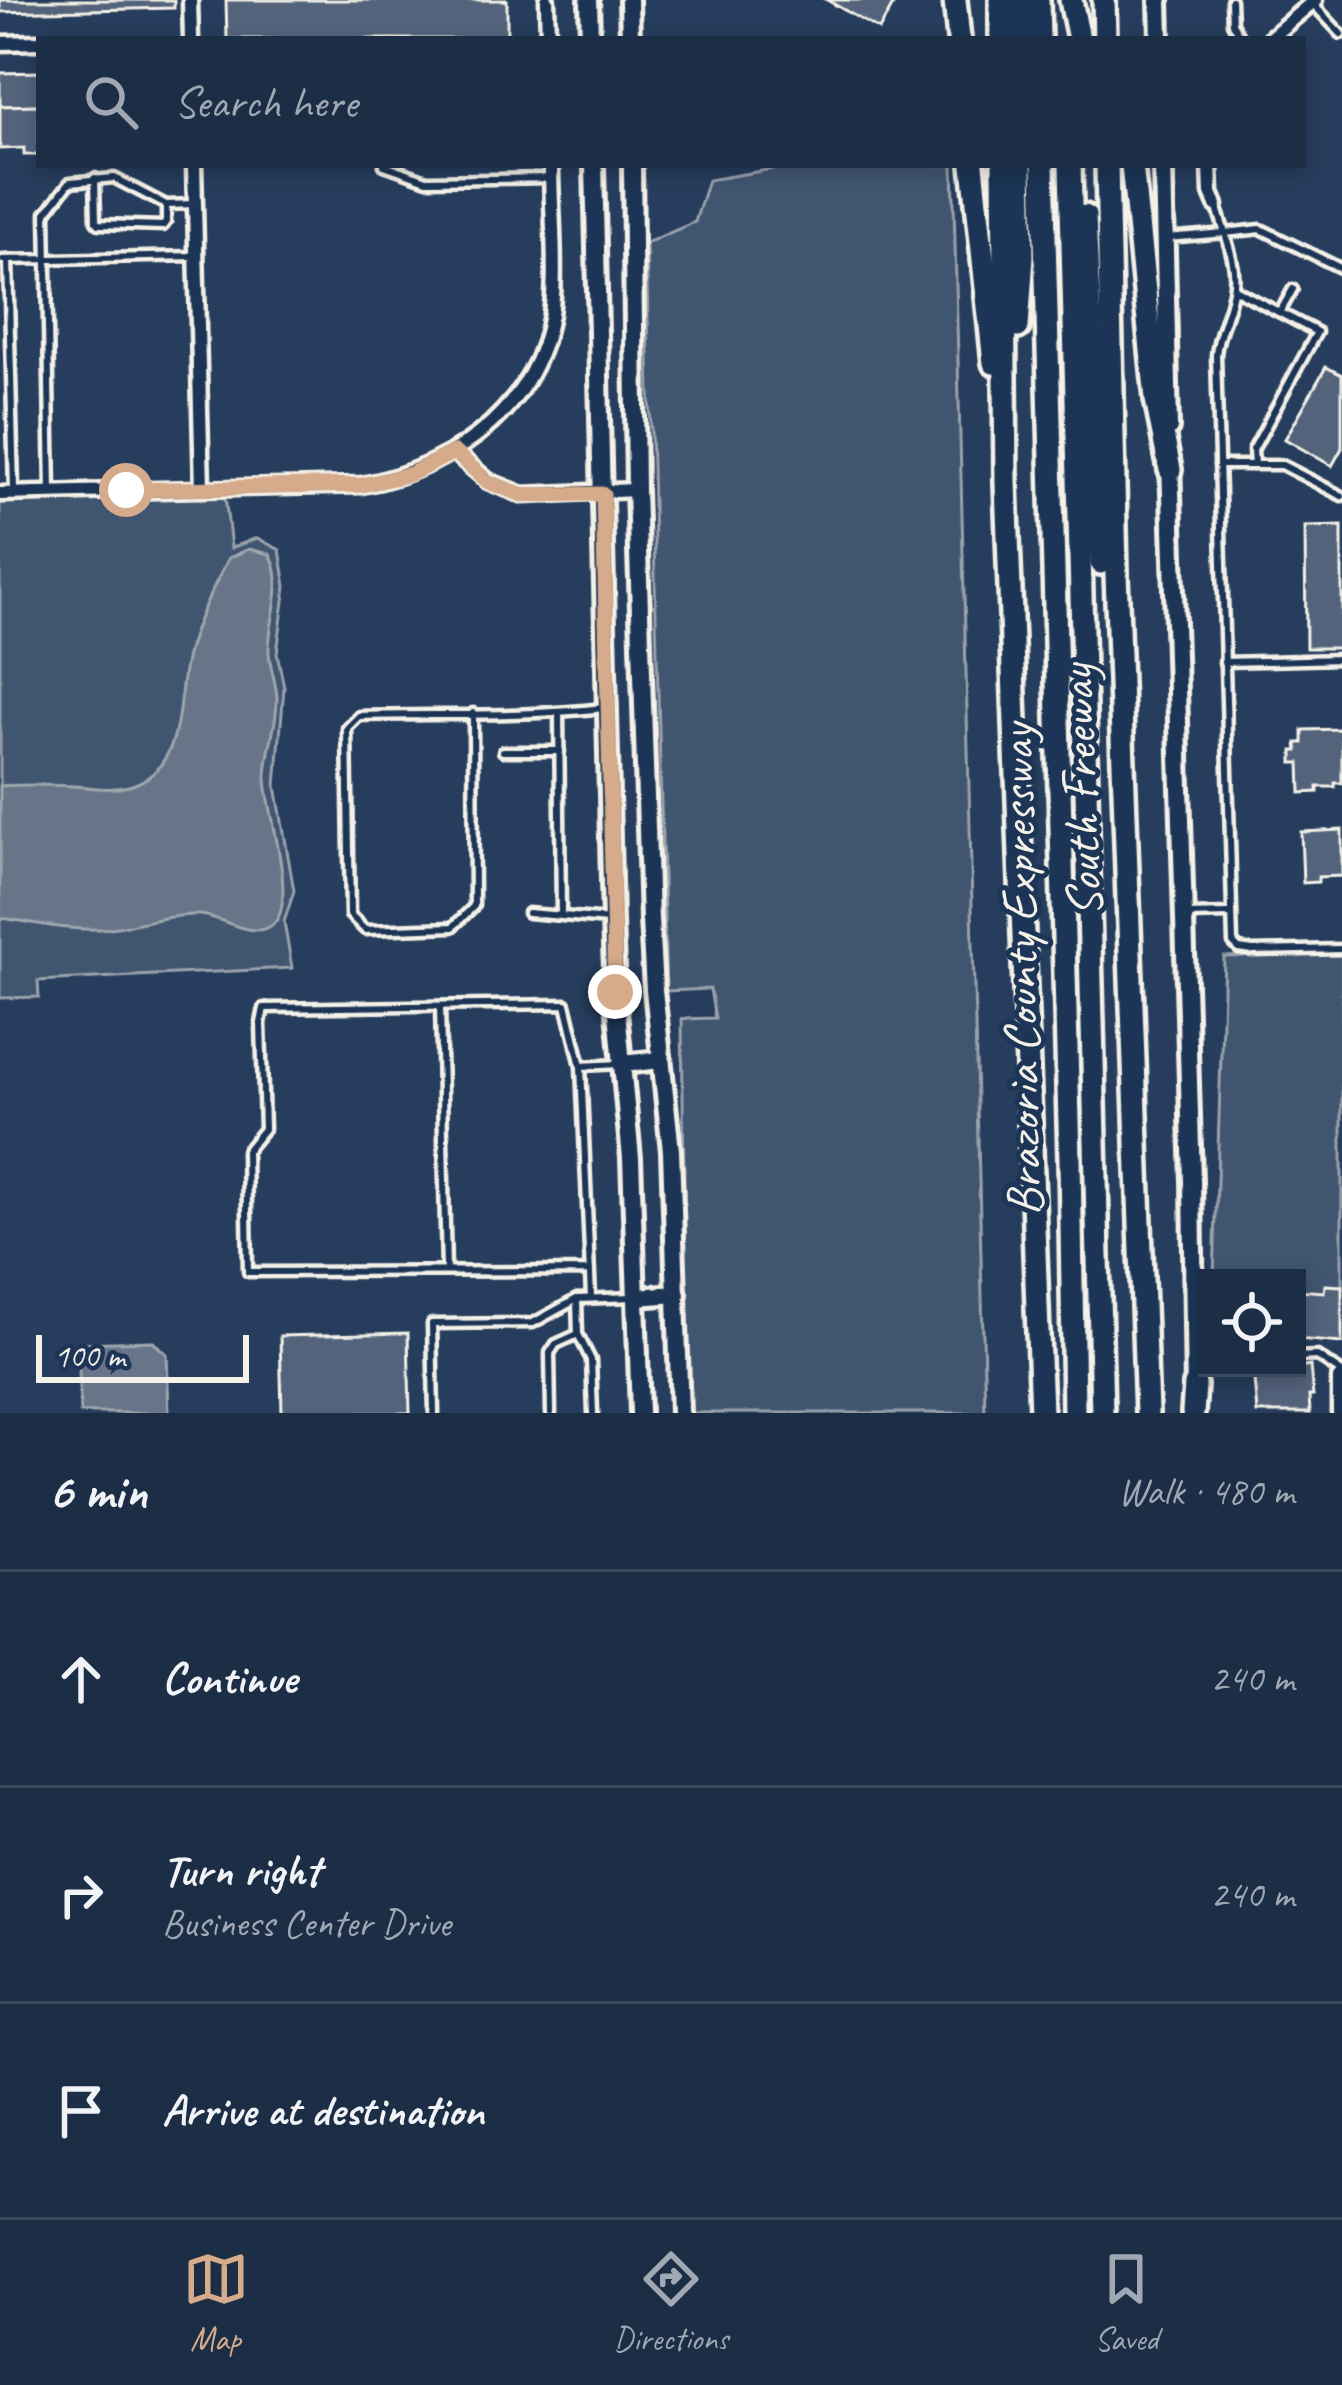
<!DOCTYPE html>
<html lang="en">
<head>
<meta charset="utf-8">
<style>
	body { margin:0; font-family:Caveat,sans-serif; background:#25364d; color:#f1f3f6 }
	.controls { position:absolute; right:36px; bottom:36px; display:grid; overflow:hidden; border-radius:0px; box-shadow:0 6px 18px #0003 }
	.controls button { width:108px; height:108px; display:grid; place-items:center; padding:0; border:0; border-bottom:3px solid #3a4a5f; background:#1c2e46; color:#f1f3f6; font:60px sans-serif }
	.scale { position:absolute; left:36px; bottom:30px; width:213px; box-sizing:border-box; padding-left:12px; border:6px solid #f4f1e8; border-top:0; font-size:33px; line-height:42px; white-space:nowrap; color:#f4f1e8; -webkit-text-stroke:9px #1d3557; paint-order:stroke }
	.stop { position:absolute; width:36px; height:36px; margin:-27px; border:9px solid #d6ab8b; border-radius:50%; background:#fff }
	.stop.end { background:#d6ab8b; border-color:#fff; box-shadow:0 3px 12px #0008 }
	.list { margin:0; padding:0; list-style:none }
	h2 { display:flex; justify-content:space-between; align-items:center; height:156px; margin:0; padding:0 48px; font-size:51px }
	h2 small { font-size:39px; font-weight:400; color:#a0a8b3 }
	.list li { display:grid; grid-template-columns:78px 1fr auto; gap:36px; align-items:center; box-sizing:border-box; height:216px; padding:0 48px; border-top:3px solid #3a4a5f }
	.list b { display:block; font-size:45px; white-space:nowrap }
	.list p { margin:0; font-size:39px; white-space:nowrap; color:#a0a8b3 }
	.list em { font-size:39px; font-style:normal; color:#a0a8b3 }
	.icon { flex:none; width:66px; height:66px; fill:none; stroke:currentColor; stroke-width:2; stroke-linecap:round; stroke-linejoin:round }
	.map { position:relative; flex:none; width:1342px; height:1413px; overflow:hidden }
	.search { position:absolute; background:#1c2e46; box-shadow:0 6px 18px #0003; left:36px; right:36px; top:36px; height:132px; display:flex; align-items:center; gap:30px; box-sizing:border-box; padding:0 42px; border-radius:0px; color:#a0a8b3; font-size:45px }
	.sheet { height:804px; background:#1c2e46 }
	nav { display:flex; justify-content:space-around; align-items:center; box-sizing:border-box; height:168px; border-top:3px solid #3a4a5f; background:#1c2e46; font-size:33px; color:#a0a8b3 }
	nav a { display:grid; justify-items:center; gap:6px }
	nav .on { color:#d6ab8b }
	.map>svg:first-child { display:block }
	.green { fill:#40546f; stroke:#9aa2ac; stroke-width:3 }
	.water { fill:#677588; stroke:#9fa7ae; stroke-width:3 }
	.building { fill:#52647b; stroke:#f4f1e8; stroke-width:3 }
	.lines { fill:none; stroke-linecap:round; stroke-linejoin:round }
	.lane-casing { stroke:#f4f1e8; stroke-width:15 }
	.street-casing { stroke:#f4f1e8; stroke-width:21 }
	.secondary-casing { stroke:#f4f1e8; stroke-width:26 }
	.highway-casing { stroke:#f4f1e8; stroke-width:30 }
	.lane { stroke:#1d3557; stroke-width:6 }
	.street { stroke:#1d3557; stroke-width:12 }
	.secondary { stroke:#1d3557; stroke-width:16 }
	.highway { stroke:#1d3557; stroke-width:21 }
	.route { stroke:#d6ab8b; stroke-width:15 }
	.labels { text-anchor:middle; stroke-width:10; stroke-linejoin:round; paint-order:stroke }
	.street-label { font-size:51px; fill:#f4f1e8; stroke:#1d3557 }
</style>
</head>
<body>
<div class="map">
<svg width="1342" height="1413" viewBox="0 0 1342 1413">
	<rect width="100%" height="100%" fill="#263d5d"/>
	<filter id="ink" filterUnits="userSpaceOnUse"><feTurbulence type="fractalNoise" baseFrequency=".00833" numOctaves="2"/><feDisplacementMap in="SourceGraphic" scale="24" xChannelSelector="R" yChannelSelector="G"/><feConvolveMatrix kernelMatrix="1 2 1 2 8 2 1 2 1" color-interpolation-filters="sRGB"/></filter>
	<g filter="url(#ink)">
		<g class="green">
			<path d="M 797,165 L 953,165 L 985,1413 L 687,1413 L 682,1019 L 715,1018 L 710,989 L 666,991 L 646,243 L 695,222 L 708,180 Z"/>
			<path d="M 225,496 L 231,548 L 257,538 L 280,550 L 286,586 L 277,653 L 284,687 L 276,786 L 294,891 L 284,922 L 292,968 L 38,981 L 39,997 L 0,998 L 0,503 Z"/>
			<path d="M 1342,954 L 1342,1292 L 1297,1294 L 1297,1278 L 1214,1278 L 1224,957 Z"/>
		</g>
		<g class="water">
			<path d="M 249,549 L 270,554 C 287,584 268,620 269,652 C 270,668 276,682 277,697 C 278,724 266,751 266,778 C 266,808 302,911 269,927 C 248,938 221,916 199,915 C 166,914 133,927 100,929 C 66,931 33,922 0,918 L 0,786 C 25,784 49,785 74,786 C 93,787 110,791 129,786 C 188,769 175,697 188,651 C 197,619 213,587 229,558 Z"/>
			<path d="M 152,1341 L 167,1354 L 169,1413 L 80,1413 L 78,1343 Z"/>
		</g>
		<g class="building">
			<path d="M 0,0 L 174,0 L 174,8 L 0,12 Z"/>
			<path d="M 226,0 L 507,0 L 507,39 L 227,39 Z"/>
			<path d="M 827,0 L 896,0 L 879,30 Z"/>
			<path d="M 39,72 L 39,105 L 0,106 L 0,73 Z"/>
			<path d="M 39,105 L 39,155 L 24,155 L 24,148 L 0,149 L 0,106 Z"/>
			<path d="M 1326,367 L 1342,375 L 1342,448 L 1332,466 L 1285,439 Z"/>
			<path d="M 1342,526 L 1342,648 L 1306,648 L 1305,527 Z"/>
			<path d="M 1342,729 L 1342,783 L 1335,783 L 1335,787 L 1318,787 L 1318,792 L 1301,793 L 1300,763 L 1293,763 L 1293,751 L 1298,751 L 1297,743 L 1303,743 L 1303,730 Z"/>
			<path d="M 1342,830 L 1342,876 L 1318,877 L 1318,882 L 1303,883 L 1301,832 Z"/>
			<path d="M 1325,1285 L 1342,1286 L 1342,1343 L 1297,1339 L 1297,1290 L 1324,1292 Z"/>
			<path d="M 408,1333 L 410,1413 L 282,1413 L 280,1336 Z"/>
			<path d="M 1310,1366 L 1313,1396 L 1309,1396 L 1310,1413 L 1257,1413 L 1253,1368 L 1275,1368 L 1275,1372 Z"/>
		</g>
		<g class="lines">
			<g class="lane-casing">
				<g id="lane">
					<path d="M 1231,0 L 1232,23 L 1241,39"/>
					<path d="M 1312,3 L 1341,34"/>
					<path d="M 384,165 L 427,180 L 551,178"/>
					<path d="M 95,178 L 96,221 L 99,224 L 163,226 L 166,222 L 166,205"/>
					<path d="M 1217,208 L 1225,233 L 1261,229 L 1342,269"/>
					<path d="M 1167,238 L 1225,233 C 1230,250 1236,267 1234,284 C 1232,309 1218,330 1216,355 L 1233,943 L 1239,949 L 1253,951 L 1342,949"/>
					<path d="M 3,260 L 196,256"/>
					<path d="M 8,260 L 14,490"/>
					<path d="M 1234,289 L 1317,332 L 1253,450 L 1254,465"/>
					<path d="M 1280,312 L 1293,289"/>
					<path d="M 1219,465 L 1282,465 L 1342,496"/>
					<path d="M 51,492 L 46,213 L 70,182 L 114,178 L 166,205 L 195,204"/>
					<path d="M 1224,662 L 1342,659"/>
					<path d="M 473,713 L 474,906 L 453,927 L 365,930 L 350,915 L 347,728 L 359,716 C 440,714 523,717 604,708"/>
					<path d="M 559,713 L 561,915"/>
					<path d="M 503,751 L 560,751"/>
					<path d="M 528,913 L 608,920"/>
					<path d="M 1186,915 L 1230,914"/>
					<path d="M 440,1006 L 446,1271"/>
					<path d="M 581,1066 L 620,1064"/>
					<path d="M 590,1271 L 248,1272 L 246,1151 L 264,1129 L 261,1023 L 264,1008 L 566,1004 L 581,1066 L 591,1298"/>
					<path d="M 577,1299 L 578,1334 L 591,1360 L 593,1413"/>
					<path d="M 1297,1357 L 1317,1356 L 1342,1373"/>
					<path d="M 434,1413 L 432,1324 L 533,1323 L 577,1299 L 634,1297"/>
					<path d="M 551,1413 L 550,1353 L 556,1344 L 578,1334"/>
				</g>
			</g>
			<g class="street-casing">
				<g id="street">
					<path d="M 190,0 L 191,39"/>
					<path d="M 547,0 L 548,39"/>
					<path d="M 1269,39 L 1315,0"/>
					<path d="M 0,43 L 39,42"/>
					<path d="M 194,165 L 202,489"/>
					<path d="M 1210,165 L 1211,193 L 1216,205"/>
					<path d="M 454,452 L 488,481 L 523,495 L 636,490"/>
					<path d="M 0,494 L 362,485 C 459,467 546,401 553,296 C 556,253 551,208 551,165"/>
					<path d="M 1339,1413 L 1339,1379 L 1342,1376"/>
				</g>
			</g>
			<g class="secondary-casing">
				<g id="secondary">
					<path d="M 589,0 L 590,39"/>
					<path d="M 629,0 L 630,39"/>
					<path d="M 1159,0 L 1160,39"/>
					<path d="M 594,165 L 612,922 L 615,991 L 631,1158 L 640,1413"/>
					<path d="M 632,165 L 636,490 L 650,920 L 654,990 L 671,1151 L 680,1413"/>
					<path d="M 1163,165 L 1169,428"/>
					<path d="M 1170,460 L 1192,1181 L 1195,1394"/>
					<path d="M 622,1064 L 661,1060"/>
					<path d="M 636,1297 L 677,1294"/>
				</g>
			</g>
			<g class="highway-casing">
				<g id="highway">
					<path d="M 955,0 L 959,39"/>
					<path d="M 1001,0 L 1001,39"/>
					<path d="M 1019,0 L 1019,39"/>
					<path d="M 1038,0 L 1039,39"/>
					<path d="M 1071,0 L 1079,39"/>
					<path d="M 1104,0 L 1105,39"/>
					<path d="M 973,165 L 994,363"/>
					<path d="M 1003,165 L 1006,483 L 1041,1413"/>
					<path d="M 1043,165 L 1070,1159 L 1074,1413"/>
					<path d="M 1070,165 L 1102,1413"/>
					<path d="M 1107,165 L 1116,574 L 1147,1413"/>
					<path d="M 1132,165 L 1156,399 L 1170,470"/>
					<path d="M 1085,216 L 1101,563"/>
					<path d="M 1018,327 L 1023,256 L 1021,165"/>
					<path d="M 1193,1413 L 1195,1385"/>
				</g>
			</g>
			<use href="#lane" class="lane"/>
			<use href="#street" class="street"/>
			<use href="#secondary" class="secondary"/>
			<use href="#highway" class="highway"/>
		</g>
	</g>
	<g class="lines" filter="url(#ink)">
		<path class="route" d="M 126,490 L 362,485 L 411,474 L 454,452 L 488,482 L 523,495 L 603,494 L 615,992"/>
	</g>
	<g class="labels">
		<g class="street-label">
			<text transform="translate(1079 791) rotate(-92)" y="18">South Freeway</text>
			<text transform="translate(1019 970) rotate(-91)" y="18">Brazoria County Expressway</text>
		</g>
	</g>
</svg>
<div class="controls">
<button><svg class="icon" aria-label="locate" viewBox="0 0 24 24"><circle cx="12" cy="12" r="6"/><path d="M12 2v4M12 18v4M2 12h4M18 12h4"/></svg></button>
</div>
<div class="scale">100 m</div>
<div class="stop" style="left:126px;top:490px"></div>
<div class="stop end" style="left:615px;top:992px"></div>
<div class="search"><svg class="icon" aria-label="search" viewBox="0 0 24 24"><circle cx="10" cy="10" r="6"/><path d="M15 15l6 6"/></svg>Search here</div>
</div>
<section class="sheet">
<h2>6 min<small>Walk · 480 m</small></h2>
<ul class="list">
<li><svg class="icon" aria-label="ahead" viewBox="0 0 24 24"><path d="M12 20V5M6 11l6-6 6 6"/></svg><div><b>Continue</b></div><em>240 m</em></li>
<li><svg class="icon" aria-label="right" viewBox="0 0 24 24"><path d="M7 20v-9h11M14 6l5 5-5 5"/></svg><div><b>Turn right</b><p>Business Center Drive</p></div><em>240 m</em></li>
<li><svg class="icon" aria-label="arrive" viewBox="0 0 24 24"><path d="M6 21V4h12l-3 4 3 4H6"/></svg><div><b>Arrive at destination</b></div></li>
</ul>
</section>
<nav>
<a class="on"><svg class="icon" aria-label="map" viewBox="0 0 24 24"><path d="M3 6l6-2 6 2 6-2v14l-6 2-6-2-6 2zM9 4v14M15 6v14"/></svg>Map</a>
<a><svg class="icon" aria-label="directions" viewBox="0 0 24 24"><path d="M12 3l9 9-9 9-9-9zM9 14v-3h6M13 9l2 2-2 2"/></svg>Directions</a>
<a><svg class="icon" aria-label="saved" viewBox="0 0 24 24"><path d="M7 4h10v16l-5-4-5 4z"/></svg>Saved</a>
</nav>
</body>
</html>
